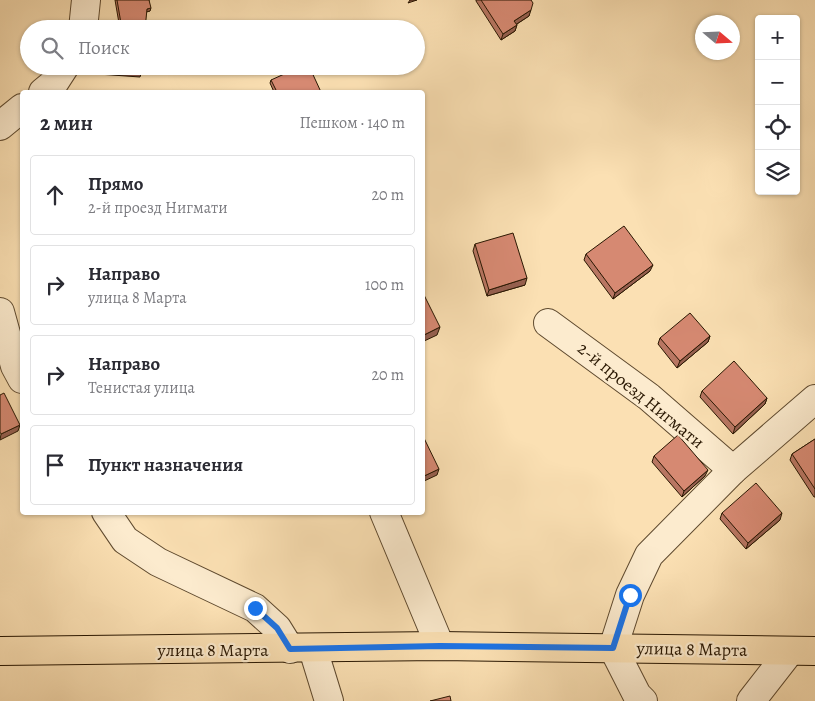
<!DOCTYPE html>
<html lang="ru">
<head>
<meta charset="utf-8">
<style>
	body { margin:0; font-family:Alegreya,serif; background:#f2f2f3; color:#2b2b33 }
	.controls { position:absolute; right:15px; top:15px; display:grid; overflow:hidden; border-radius:5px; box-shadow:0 1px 4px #0004 }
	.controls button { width:45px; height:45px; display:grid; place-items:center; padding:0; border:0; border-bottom:1px solid #e1e1e2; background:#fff; color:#2b2b33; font:25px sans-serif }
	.compass { position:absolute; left:695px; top:15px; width:45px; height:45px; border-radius:50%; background:#fff; box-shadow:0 1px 4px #0004; rotate:109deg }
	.stop { position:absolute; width:15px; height:15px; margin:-11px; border:4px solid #1a73e8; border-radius:50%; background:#fff }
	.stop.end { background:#1a73e8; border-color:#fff; box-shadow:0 1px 5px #0008 }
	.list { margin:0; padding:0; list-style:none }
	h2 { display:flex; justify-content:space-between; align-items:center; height:65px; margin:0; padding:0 20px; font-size:21px }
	h2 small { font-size:16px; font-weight:400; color:#7c7c81 }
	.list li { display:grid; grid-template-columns:32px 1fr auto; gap:15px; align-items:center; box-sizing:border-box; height:80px; margin:0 10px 10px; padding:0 10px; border:1px solid #e1e1e2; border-radius:5px }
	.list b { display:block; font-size:19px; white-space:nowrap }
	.list p { margin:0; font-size:16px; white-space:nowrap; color:#7c7c81 }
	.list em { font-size:16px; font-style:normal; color:#7c7c81 }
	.icon { flex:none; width:28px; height:28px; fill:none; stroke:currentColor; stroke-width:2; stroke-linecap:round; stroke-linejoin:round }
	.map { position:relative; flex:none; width:815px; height:701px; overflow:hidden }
	.search { position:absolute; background:#fff; box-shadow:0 1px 4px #0004; left:20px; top:20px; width:405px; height:55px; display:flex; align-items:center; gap:12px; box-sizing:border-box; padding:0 18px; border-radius:28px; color:#7c7c81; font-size:19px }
	.panel { position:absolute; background:#fff; box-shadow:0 1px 4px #0004; left:20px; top:90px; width:405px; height:425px; border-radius:5px }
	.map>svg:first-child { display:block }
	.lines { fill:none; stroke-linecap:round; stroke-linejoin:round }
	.minor-casing { stroke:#5e492e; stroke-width:30 }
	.major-casing { stroke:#291702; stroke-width:30 }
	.minor { stroke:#fcebce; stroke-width:28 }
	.major { stroke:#fbe0b3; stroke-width:28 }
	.wall { fill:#b87662; stroke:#291702 }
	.shaded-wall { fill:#966050; stroke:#291702 }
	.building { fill:#d68972; stroke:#291702 }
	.route { stroke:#1a73e8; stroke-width:6 }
	.labels { text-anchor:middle; stroke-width:4.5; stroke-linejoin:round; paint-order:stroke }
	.street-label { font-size:18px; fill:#291702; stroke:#fcebce }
</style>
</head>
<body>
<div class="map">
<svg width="815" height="701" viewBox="0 0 815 701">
	<rect width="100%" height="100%" fill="#fbe0b3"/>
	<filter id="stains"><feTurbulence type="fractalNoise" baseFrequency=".004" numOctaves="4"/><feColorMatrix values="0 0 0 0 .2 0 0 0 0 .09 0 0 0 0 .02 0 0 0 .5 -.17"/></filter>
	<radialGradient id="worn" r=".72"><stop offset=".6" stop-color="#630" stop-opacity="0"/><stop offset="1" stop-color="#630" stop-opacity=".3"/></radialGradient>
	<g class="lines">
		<g class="minor-casing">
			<g id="minor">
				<path d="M 83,29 L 86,0"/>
				<path d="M 43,92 L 54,83 L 65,66"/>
				<path d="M 0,126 L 22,108"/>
				<path d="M 0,312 L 15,366 L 22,379"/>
				<path d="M 548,323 L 649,397 L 733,470"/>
				<path d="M 106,512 L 125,540 L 158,562 L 255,608 L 277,628 L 290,649"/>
				<path d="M 384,512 L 440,646"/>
				<path d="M 313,649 L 329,701"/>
				<path d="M 643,701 L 637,695 L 613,648 L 630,595 L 649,555 L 733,470 L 815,399"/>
				<path d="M 751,701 L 790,651"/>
			</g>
		</g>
		<g class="major-casing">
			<path id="major" d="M 0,651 L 440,646 L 815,651"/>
		</g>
		<use href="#minor" class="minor"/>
		<use href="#major" class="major"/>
	</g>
	<g class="wall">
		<path d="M 115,0 L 149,0 L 150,11 L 146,12 L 145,29 L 120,29 Z"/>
		<path d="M 476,0 L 531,0 L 529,16 L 517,24 L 515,31 L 501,40 L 476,1 Z"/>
		<path d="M 271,80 L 321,92 L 274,92 L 270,83 Z"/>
		<path d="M 475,244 L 525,285 L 487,296 L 473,251 Z"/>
		<path d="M 586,254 L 650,271 L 613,299 L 584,260 Z"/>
		<path d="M 710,336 L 708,342 L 677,368 L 658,344 L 660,338 Z"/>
		<path d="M 702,391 L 767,398 L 765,404 L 733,434 L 700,397 Z"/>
		<path d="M 815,439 L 815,497 L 814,497 L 790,460 L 792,454 Z"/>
		<path d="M 654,456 L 705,476 L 682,497 L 652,462 Z"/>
		<path d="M 722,513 L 780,520 L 746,549 L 720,519 Z"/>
	</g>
	<g class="shaded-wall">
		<path d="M 410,0 L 417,0 L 408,3 Z"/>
		<path d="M 151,8 L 150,11 L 146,12 L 147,9 Z"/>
		<path d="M 531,10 L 529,16 L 512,27 L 514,21 Z"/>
		<path d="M 517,25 L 515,31 L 501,40 L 503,34 Z"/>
		<path d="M 99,70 L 141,74 L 140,77 L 98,74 Z"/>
		<path d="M 653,265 L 650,271 L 613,299 L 615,293 Z"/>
		<path d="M 527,278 L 525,285 L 487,296 L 489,290 Z"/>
		<path d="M 440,327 L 437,335 L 422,342 L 422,336 Z"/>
		<path d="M 710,336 L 708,342 L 677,368 L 680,361 Z"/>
		<path d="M 767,398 L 765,404 L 733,434 L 735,427 Z"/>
		<path d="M 20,425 L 18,431 L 0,440 L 1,434 Z"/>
		<path d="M 439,469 L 437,475 L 422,482 L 422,477 Z"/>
		<path d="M 708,470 L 705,476 L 682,497 L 684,491 Z"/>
		<path d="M 782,513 L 780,520 L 746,549 L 748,543 Z"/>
	</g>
	<g class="building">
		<path d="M 117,0 L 149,0 L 151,8 L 147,9 L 145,29 L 122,29 Z"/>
		<path d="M 481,0 L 531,0 L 533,3 L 531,10 L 514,21 L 517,25 L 503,34 Z"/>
		<path d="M 99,66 L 142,66 L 141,74 L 99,70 Z"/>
		<path d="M 302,66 L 309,66 L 321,92 L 277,92 L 271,80 Z"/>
		<path d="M 624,226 L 653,265 L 615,293 L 586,254 Z"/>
		<path d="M 513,233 L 527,278 L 489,290 L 475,244 Z"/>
		<path d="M 422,291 L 440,327 L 422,336 Z"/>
		<path d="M 690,313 L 710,336 L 680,361 L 660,338 Z"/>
		<path d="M 734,361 L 767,398 L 735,427 L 702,391 Z"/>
		<path d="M 4,393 L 20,425 L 1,434 L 0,432 L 0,395 Z"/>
		<path d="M 422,434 L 439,469 L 422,477 Z"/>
		<path d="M 678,435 L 708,470 L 684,491 L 654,456 Z"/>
		<path d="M 815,439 L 815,489 L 792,454 Z"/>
		<path d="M 756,483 L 782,513 L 748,543 L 722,513 Z"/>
		<path d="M 450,696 L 451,701 L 430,701 Z"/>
	</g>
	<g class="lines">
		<path class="route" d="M 255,608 L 277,628 L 290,649 L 440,646 L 613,648 L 630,595"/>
	</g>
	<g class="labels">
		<g class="street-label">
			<text transform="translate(641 395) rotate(39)" y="6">2-й проезд Нигмати</text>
			<text transform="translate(692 649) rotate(1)" y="6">улица 8 Марта</text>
			<text x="213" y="656">улица 8 Марта</text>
		</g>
	</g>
	<rect width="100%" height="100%" filter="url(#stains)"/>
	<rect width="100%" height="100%" fill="url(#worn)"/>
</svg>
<div class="controls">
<button>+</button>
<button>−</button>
<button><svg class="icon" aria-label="locate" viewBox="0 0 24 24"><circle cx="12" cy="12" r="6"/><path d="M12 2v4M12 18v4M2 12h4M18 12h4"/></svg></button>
<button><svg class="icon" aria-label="layers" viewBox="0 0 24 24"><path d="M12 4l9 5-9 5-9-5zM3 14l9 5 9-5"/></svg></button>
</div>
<svg class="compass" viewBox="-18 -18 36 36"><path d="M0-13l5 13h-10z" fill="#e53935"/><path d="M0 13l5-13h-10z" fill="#7c7c81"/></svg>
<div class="stop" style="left:630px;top:595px"></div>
<div class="stop end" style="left:255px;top:608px"></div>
<div class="search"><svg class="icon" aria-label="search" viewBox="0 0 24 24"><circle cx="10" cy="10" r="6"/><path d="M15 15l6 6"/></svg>Поиск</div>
<section class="panel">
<h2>2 мин<small>Пешком · 140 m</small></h2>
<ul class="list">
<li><svg class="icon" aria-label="ahead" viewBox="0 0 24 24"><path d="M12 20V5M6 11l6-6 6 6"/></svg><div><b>Прямо</b><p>2-й проезд Нигмати</p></div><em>20 m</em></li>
<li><svg class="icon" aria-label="right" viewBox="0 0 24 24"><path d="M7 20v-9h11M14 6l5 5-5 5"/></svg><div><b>Направо</b><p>улица 8 Марта</p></div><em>100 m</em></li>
<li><svg class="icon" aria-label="right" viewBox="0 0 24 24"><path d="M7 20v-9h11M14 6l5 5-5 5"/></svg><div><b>Направо</b><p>Тенистая улица</p></div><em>20 m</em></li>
<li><svg class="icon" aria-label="arrive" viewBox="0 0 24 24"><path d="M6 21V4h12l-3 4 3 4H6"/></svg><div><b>Пункт назначения</b></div></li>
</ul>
</section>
</div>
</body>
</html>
